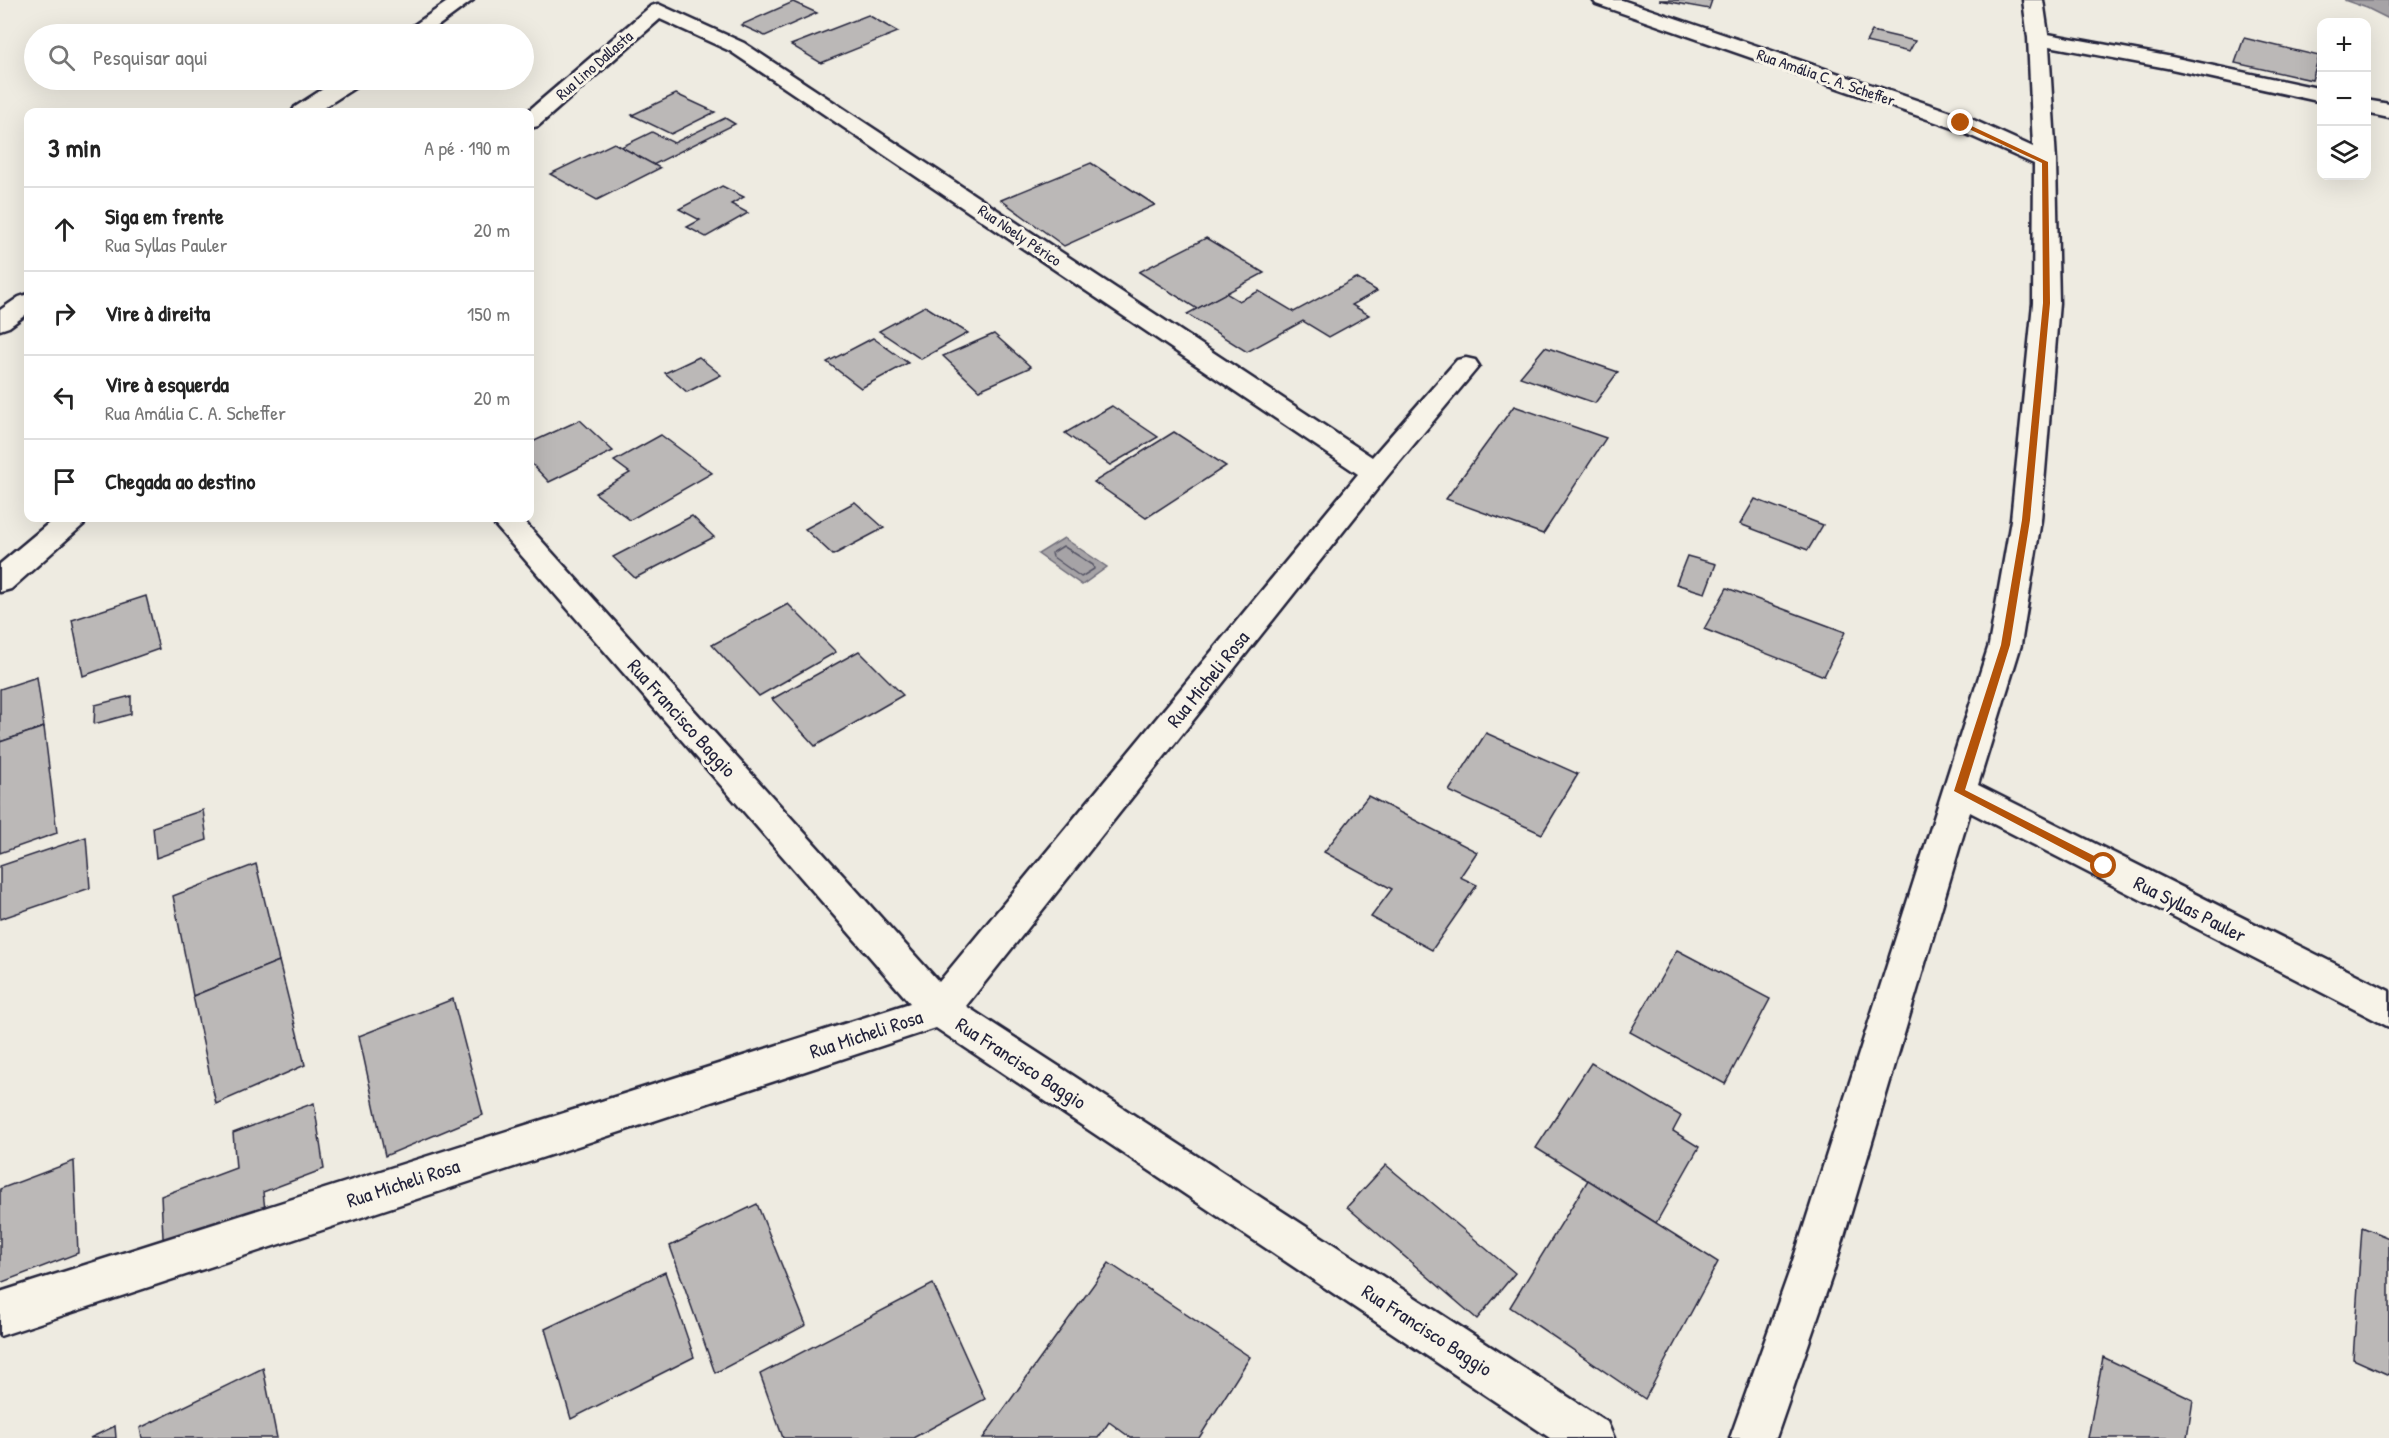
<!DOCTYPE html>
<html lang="pt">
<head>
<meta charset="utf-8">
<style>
	body { margin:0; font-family:"Patrick Hand",sans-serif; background:#f6f6f6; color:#222 }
	.controls { position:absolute; right:18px; top:18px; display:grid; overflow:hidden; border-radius:12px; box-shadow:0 6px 24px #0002 }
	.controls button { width:54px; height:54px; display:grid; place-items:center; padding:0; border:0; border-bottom:2px solid #e0e0e0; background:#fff; color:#222; font:30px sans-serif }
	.stop { position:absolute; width:18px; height:18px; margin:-14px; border:4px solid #b45309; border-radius:50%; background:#fff }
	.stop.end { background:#b45309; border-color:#fff; box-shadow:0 2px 6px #0008 }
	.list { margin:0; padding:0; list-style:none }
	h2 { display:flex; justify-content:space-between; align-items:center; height:78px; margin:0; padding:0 24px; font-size:26px }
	h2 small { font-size:20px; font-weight:400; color:#767676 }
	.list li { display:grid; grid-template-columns:39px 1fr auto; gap:18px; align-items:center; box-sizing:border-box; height:84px; padding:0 24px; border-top:2px solid #e0e0e0 }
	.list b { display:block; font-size:22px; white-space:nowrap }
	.list p { margin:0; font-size:20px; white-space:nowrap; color:#767676 }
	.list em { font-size:20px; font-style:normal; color:#767676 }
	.icon { flex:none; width:33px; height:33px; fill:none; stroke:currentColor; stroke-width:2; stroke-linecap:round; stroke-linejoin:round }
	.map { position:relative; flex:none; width:2389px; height:1438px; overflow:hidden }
	.search { position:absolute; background:#fff; box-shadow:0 6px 24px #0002; left:24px; top:24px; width:510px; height:66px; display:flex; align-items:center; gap:15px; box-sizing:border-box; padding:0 21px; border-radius:33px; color:#767676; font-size:22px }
	.panel { position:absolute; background:#fff; box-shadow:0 6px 24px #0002; left:24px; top:108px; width:510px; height:414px; border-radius:12px }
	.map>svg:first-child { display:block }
	.water { fill:#a6a3a6; stroke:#716f7b; stroke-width:1.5 }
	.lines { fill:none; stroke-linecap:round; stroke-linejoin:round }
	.shore { stroke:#575666; stroke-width:1.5 }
	.building { fill:#bbb8b7; stroke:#22223b; stroke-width:1.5 }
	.street-casing { stroke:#22223b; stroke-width:5 }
	.highway-casing { stroke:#22223b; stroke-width:5 }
	.street { fill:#f7f3e8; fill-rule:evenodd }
	.highway { fill:#f7f3e8; fill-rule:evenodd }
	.route { fill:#b45309 }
	.labels { text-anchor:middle; stroke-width:6; stroke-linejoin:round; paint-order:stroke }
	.far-street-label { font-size:16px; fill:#22223b; stroke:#f7f3e8 }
	.street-label { font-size:20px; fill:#22223b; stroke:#f7f3e8 }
</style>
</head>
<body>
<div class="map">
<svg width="2389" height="1438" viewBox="0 0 2389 1438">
	<rect width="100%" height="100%" fill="#eeebe1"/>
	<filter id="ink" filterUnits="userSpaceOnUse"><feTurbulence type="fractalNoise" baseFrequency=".0167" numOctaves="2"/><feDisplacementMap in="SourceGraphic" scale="12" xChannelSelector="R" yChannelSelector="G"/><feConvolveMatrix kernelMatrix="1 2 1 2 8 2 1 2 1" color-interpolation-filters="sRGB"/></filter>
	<g filter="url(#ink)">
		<g class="water">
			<path d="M 2344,0 L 2389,0 L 2389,19 L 2367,8 Z"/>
			<path d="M 1064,538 L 1107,567 L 1082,585 L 1038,554 Z"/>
		</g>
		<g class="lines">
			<path class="shore" d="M 1063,546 L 1093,565 L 1094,569 L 1081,577 L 1053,557 L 1052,553 Z"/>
		</g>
		<g class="building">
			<path d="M 1659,0 L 1712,0 L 1709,9 Z"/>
			<path d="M 793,2 L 817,13 L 765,36 L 741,25 Z"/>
			<path d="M 868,15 L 898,32 L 821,63 L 791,45 Z"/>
			<path d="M 1872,31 L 1915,41 L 1909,52 L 1866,42 Z"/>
			<path d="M 2244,38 L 2319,56 L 2312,80 L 2235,63 Z"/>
			<path d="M 676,94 L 715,112 L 671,134 L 632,115 Z"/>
			<path d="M 725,118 L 735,124 L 653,165 L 621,147 L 652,132 L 674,143 Z"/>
			<path d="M 614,143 L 660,168 L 597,200 L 550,174 Z"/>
			<path d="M 1091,163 L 1155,205 L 1064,246 L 1001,200 Z"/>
			<path d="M 722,186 L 744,197 L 731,204 L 748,213 L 706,237 L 687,227 L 700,220 L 679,209 Z"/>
			<path d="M 1206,238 L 1264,273 L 1197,309 L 1139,272 Z"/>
			<path d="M 1356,278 L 1377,291 L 1352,305 L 1369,315 L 1329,337 L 1303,321 L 1247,352 L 1187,314 L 1226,293 L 1239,301 L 1259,291 L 1294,312 Z"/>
			<path d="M 925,306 L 968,333 L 921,359 L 879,331 Z"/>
			<path d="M 994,334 L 1031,367 L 979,390 L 943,356 Z"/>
			<path d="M 873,338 L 908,363 L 861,388 L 827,362 Z"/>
			<path d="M 1545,347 L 1618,372 L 1595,403 L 1520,377 Z"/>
			<path d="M 699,357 L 721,375 L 687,392 L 665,373 Z"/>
			<path d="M 1112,406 L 1158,437 L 1110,465 L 1065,433 Z"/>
			<path d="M 1514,406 L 1606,438 L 1543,534 L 1446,499 Z"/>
			<path d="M 580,420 L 613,451 L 549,482 L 530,462 L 530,443 Z"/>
			<path d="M 1174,432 L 1226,466 L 1146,518 L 1094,482 Z"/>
			<path d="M 661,435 L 712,473 L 630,520 L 595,493 L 630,473 L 614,461 Z"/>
			<path d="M 1755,499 L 1823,525 L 1808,550 L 1740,524 Z"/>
			<path d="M 855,502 L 884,528 L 833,555 L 805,529 Z"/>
			<path d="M 692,516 L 714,537 L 635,578 L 613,557 Z"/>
			<path d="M 1687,556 L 1716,564 L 1705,593 L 1676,584 Z"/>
			<path d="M 1727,588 L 1845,632 L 1824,676 L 1704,629 Z"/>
			<path d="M 146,596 L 159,649 L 83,676 L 72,620 Z"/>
			<path d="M 788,604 L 836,652 L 759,696 L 712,645 Z"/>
			<path d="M 859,651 L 903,695 L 815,746 L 772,699 Z"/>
			<path d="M 37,677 L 44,727 L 0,742 L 0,689 Z"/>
			<path d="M 131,696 L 131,714 L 94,724 L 95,705 Z"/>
			<path d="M 44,727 L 57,833 L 0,853 L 0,742 Z"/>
			<path d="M 1486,733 L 1578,774 L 1542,834 L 1449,791 Z"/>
			<path d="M 1368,796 L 1477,852 L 1460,877 L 1477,885 L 1432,950 L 1371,917 L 1392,889 L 1324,852 Z"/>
			<path d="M 203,810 L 207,840 L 156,858 L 153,827 Z"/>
			<path d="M 86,837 L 90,888 L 0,919 L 0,866 Z"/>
			<path d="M 256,864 L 279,961 L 193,996 L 173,896 Z"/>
			<path d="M 1677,950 L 1770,999 L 1725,1084 L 1630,1032 Z"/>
			<path d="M 279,961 L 305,1065 L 216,1104 L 193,996 Z"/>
			<path d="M 453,999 L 483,1115 L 385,1156 L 359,1036 Z"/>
			<path d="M 1591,1063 L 1681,1116 L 1673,1131 L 1699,1147 L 1656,1223 L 1536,1148 Z"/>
			<path d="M 314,1103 L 324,1169 L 263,1192 L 266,1218 L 164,1258 L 161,1196 L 236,1168 L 233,1133 Z"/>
			<path d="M 74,1161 L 78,1253 L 0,1283 L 0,1189 Z"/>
			<path d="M 1386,1165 L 1515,1273 L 1477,1319 L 1347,1207 Z"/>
			<path d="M 1588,1180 L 1718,1262 L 1645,1399 L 1510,1307 Z"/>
			<path d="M 757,1204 L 806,1325 L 715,1373 L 670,1246 Z"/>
			<path d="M 2362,1227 L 2389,1238 L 2389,1375 L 2353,1359 Z"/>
			<path d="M 1109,1263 L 1250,1357 L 1199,1438 L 1131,1438 L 1109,1422 L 1098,1438 L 983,1438 Z"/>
			<path d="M 665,1272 L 694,1357 L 571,1419 L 545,1329 Z"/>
			<path d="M 933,1284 L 985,1399 L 913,1438 L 783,1438 L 760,1374 Z"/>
			<path d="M 2103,1357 L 2193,1400 L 2187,1438 L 2088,1438 Z"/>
			<path d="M 263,1368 L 277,1438 L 142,1438 L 140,1428 Z"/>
			<path d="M 115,1426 L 116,1438 L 90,1438 Z"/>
		</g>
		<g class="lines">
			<g class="street-casing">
				<g id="street">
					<path d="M 1593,0 L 1622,0 L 1969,118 L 2033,147 L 2028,38 L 2023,0 L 2043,0 L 2048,34 L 2167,56 L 2322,89 L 2322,102 L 2167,68 L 2049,46 L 2056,161 L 2059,303 L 2041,520 L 2021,645 L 1978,785 L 2389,991 L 2389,1027 L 1970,812 L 1834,1270 L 1776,1438 L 1730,1438 L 1790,1270 L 1989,645 L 2011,520 L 2033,303 L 2034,164 L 1953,128 L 1596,4 Z"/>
					<path d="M 658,4 L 744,43 L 1372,457 L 1457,360 L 1466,358 L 1475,360 L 1479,366 L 1385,479 L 966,1006 L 1607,1422 L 1614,1438 L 1550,1438 L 936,1028 L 0,1336 L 0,1292 L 910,1003 L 495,525 L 491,518 L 521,518 L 939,982 L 1358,474 L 730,51 L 660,19 L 538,126 L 530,128 L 530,112 L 527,112 L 651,6 Z"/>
					<path d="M 2366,100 L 2389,104 L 2389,118 L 2366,113 Z"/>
					<path d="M 55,518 L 88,518 L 83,525 L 11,589 L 0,592 L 0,564 Z"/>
				</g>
			</g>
			<g class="highway-casing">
				<g id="highway">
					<path d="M 450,0 L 473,0 L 427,34 L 404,34 L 407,30 Z"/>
					<path d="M 337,80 L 362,80 L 359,85 L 317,112 L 292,112 L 295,107 Z"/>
					<path d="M 28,294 L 28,313 L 9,327 L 0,330 L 0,310 L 19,297 Z"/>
				</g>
			</g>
			<use href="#street" class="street"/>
			<use href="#highway" class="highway"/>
		</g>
	</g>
	<path class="route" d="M 1961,121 L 2048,162 L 2050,303 L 2030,520 L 2010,645 L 1965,790 L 2108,863 L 2108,869 L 2104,870 L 1954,791 L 2001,645 L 2022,520 L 2043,303 L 2042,163 L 1958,124 Z"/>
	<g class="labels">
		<g class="far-street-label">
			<text transform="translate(594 65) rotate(-41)" y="6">Rua Lino Dallasta</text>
			<text transform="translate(1826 77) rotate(19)" y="6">Rua Amália C. A. Scheffer</text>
			<text transform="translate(1020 235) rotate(34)" y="6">Rua Noely Périco</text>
		</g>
		<g class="street-label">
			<text transform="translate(1208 679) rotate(-51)" y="7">Rua Micheli Rosa</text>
			<text transform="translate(682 718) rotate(48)" y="7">Rua Francisco Baggio</text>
			<text transform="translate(2190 909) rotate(27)" y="7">Rua Syllas Pauler</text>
			<text transform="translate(866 1034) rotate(-18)" y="7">Rua Micheli Rosa</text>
			<text transform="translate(1021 1063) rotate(33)" y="7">Rua Francisco Baggio</text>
			<text transform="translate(403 1183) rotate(-18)" y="7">Rua Micheli Rosa</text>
			<text transform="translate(1427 1330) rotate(33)" y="7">Rua Francisco Baggio</text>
		</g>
	</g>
</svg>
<div class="controls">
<button>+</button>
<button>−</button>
<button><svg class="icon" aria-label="layers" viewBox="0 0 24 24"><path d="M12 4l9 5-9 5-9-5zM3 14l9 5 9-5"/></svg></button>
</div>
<div class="stop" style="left:2104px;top:866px"></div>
<div class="stop end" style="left:1961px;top:123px"></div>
<div class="search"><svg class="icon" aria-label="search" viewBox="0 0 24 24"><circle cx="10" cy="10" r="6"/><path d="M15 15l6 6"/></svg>Pesquisar aqui</div>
<section class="panel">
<h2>3 min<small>A pé · 190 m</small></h2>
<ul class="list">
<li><svg class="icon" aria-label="ahead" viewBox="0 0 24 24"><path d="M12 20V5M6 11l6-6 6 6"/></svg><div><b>Siga em frente</b><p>Rua Syllas Pauler</p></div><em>20 m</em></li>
<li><svg class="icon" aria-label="right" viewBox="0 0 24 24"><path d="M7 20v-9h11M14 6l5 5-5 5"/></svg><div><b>Vire à direita</b></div><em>150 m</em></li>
<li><svg class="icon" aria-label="left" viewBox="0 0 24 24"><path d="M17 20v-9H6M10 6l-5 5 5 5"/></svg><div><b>Vire à esquerda</b><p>Rua Amália C. A. Scheffer</p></div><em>20 m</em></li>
<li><svg class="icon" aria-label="arrive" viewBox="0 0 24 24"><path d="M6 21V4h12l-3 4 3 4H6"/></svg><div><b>Chegada ao destino</b></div></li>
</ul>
</section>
</div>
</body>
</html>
